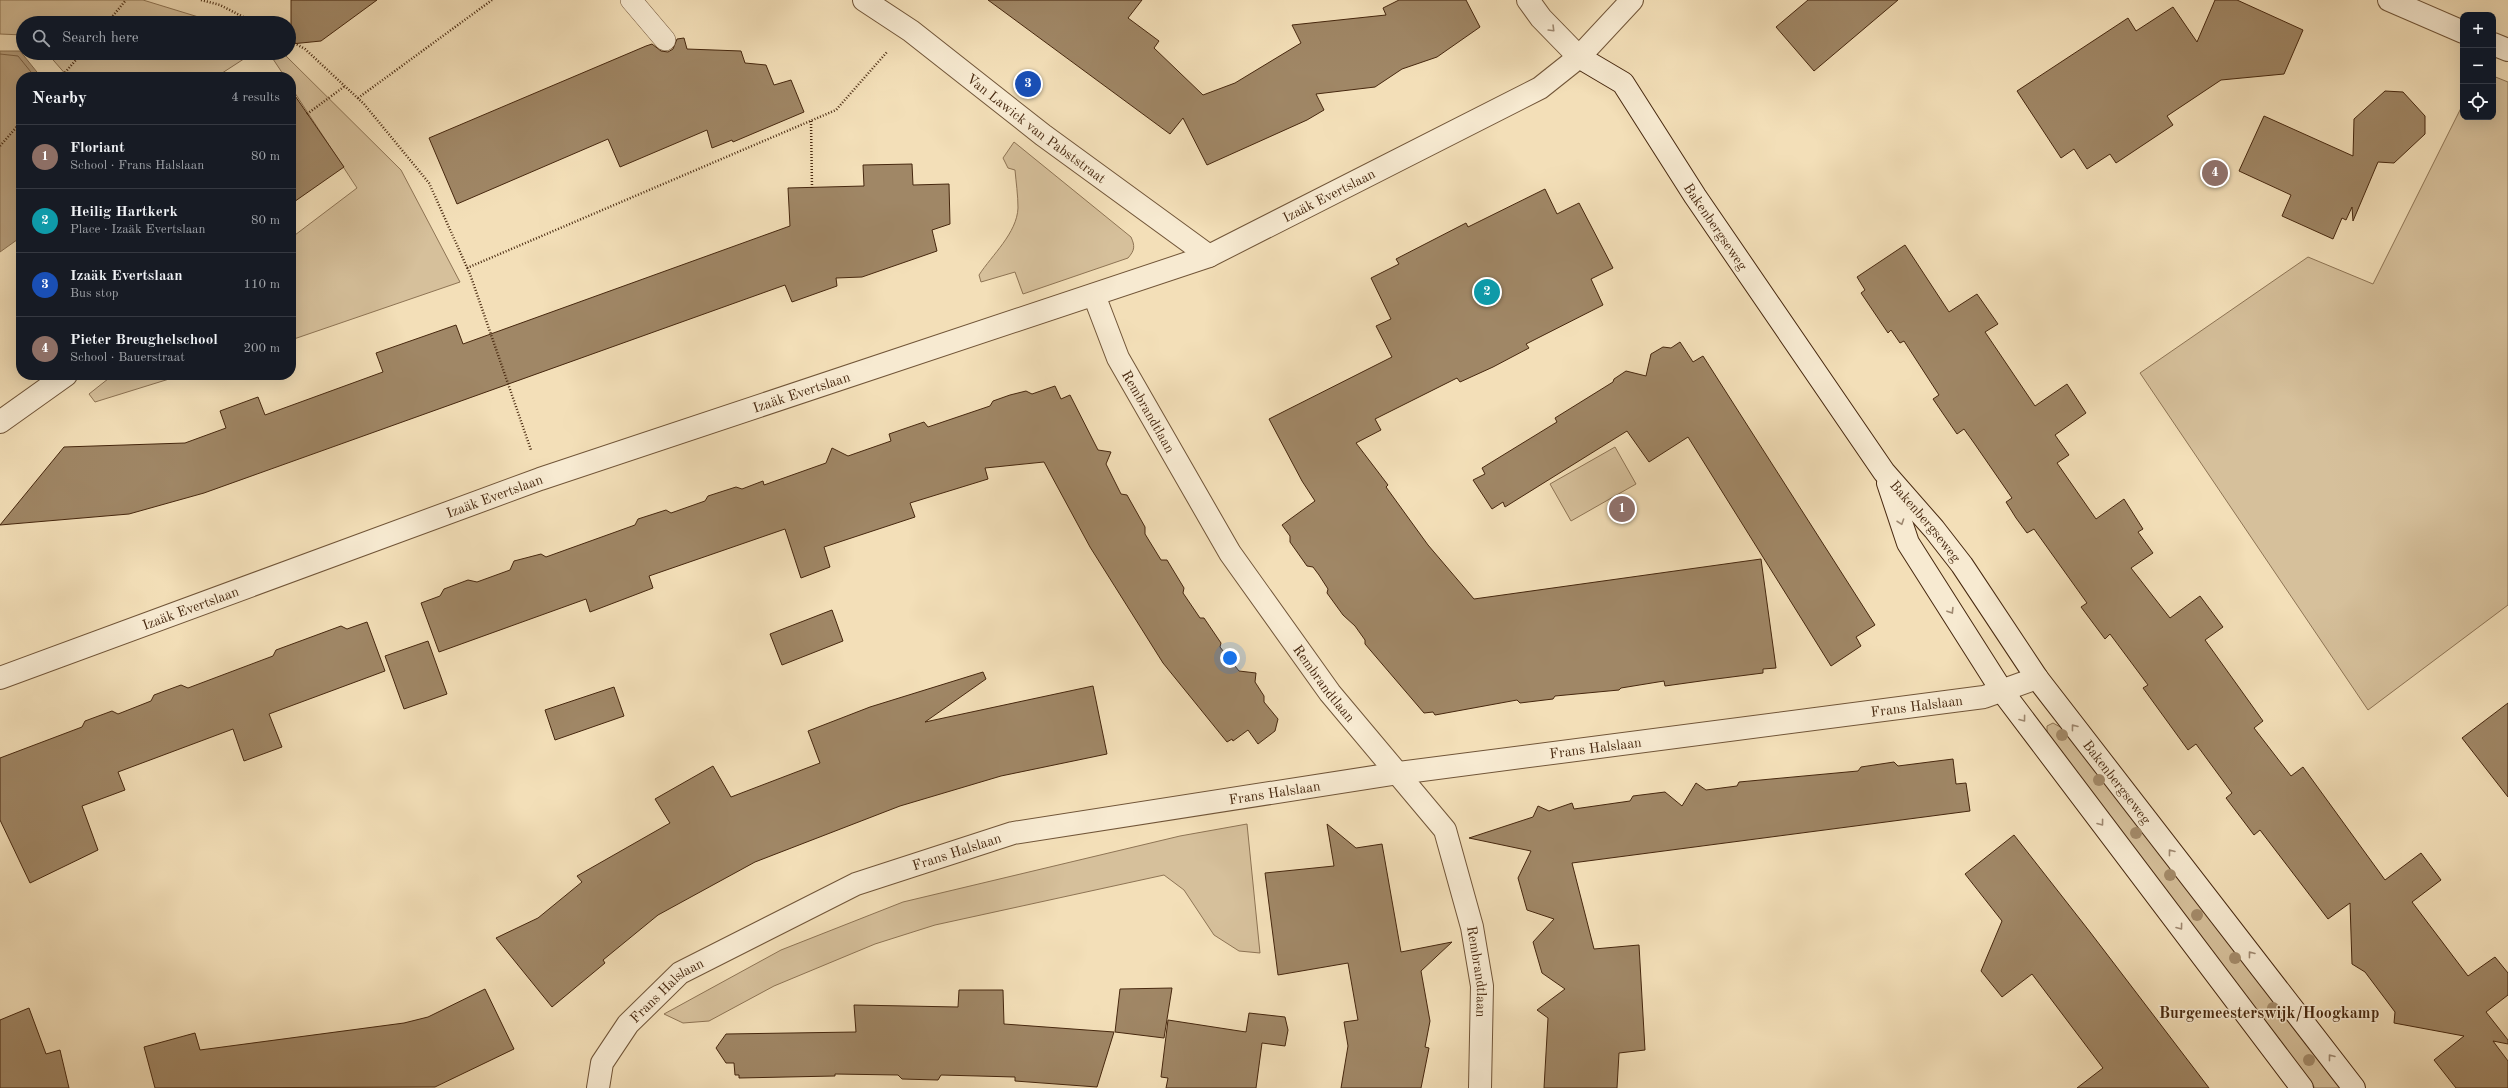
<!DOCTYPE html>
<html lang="en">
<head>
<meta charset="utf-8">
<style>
	body { margin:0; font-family:"Old Standard TT",serif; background:#20242c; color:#f1f3f6 }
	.controls { position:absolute; right:12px; top:12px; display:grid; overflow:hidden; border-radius:8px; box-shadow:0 4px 16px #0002 }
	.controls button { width:36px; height:36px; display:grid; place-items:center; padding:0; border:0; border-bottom:1px solid #363941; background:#171b24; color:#f1f3f6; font:20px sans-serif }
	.you { position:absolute; left:1230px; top:658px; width:14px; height:14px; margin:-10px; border:3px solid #fff; border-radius:50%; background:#1a73e8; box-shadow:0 0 0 6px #1a73e833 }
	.badge { display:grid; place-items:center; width:26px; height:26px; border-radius:50%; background:#c59692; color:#fff; font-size:13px; font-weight:700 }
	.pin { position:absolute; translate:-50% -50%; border:2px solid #fff; box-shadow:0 1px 4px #0006 }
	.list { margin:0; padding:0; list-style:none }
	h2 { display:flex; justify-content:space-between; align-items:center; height:52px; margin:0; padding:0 16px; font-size:17px }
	h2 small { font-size:13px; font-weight:400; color:#9ea1a6 }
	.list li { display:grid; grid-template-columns:26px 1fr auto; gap:12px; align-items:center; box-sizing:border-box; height:64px; padding:0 16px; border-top:1px solid #363941 }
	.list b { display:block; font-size:15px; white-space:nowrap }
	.list p { margin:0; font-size:13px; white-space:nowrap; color:#9ea1a6 }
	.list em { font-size:13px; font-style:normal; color:#9ea1a6 }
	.icon { flex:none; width:22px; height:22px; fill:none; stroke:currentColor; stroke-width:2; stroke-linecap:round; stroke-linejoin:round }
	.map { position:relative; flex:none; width:2508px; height:1088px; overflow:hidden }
	.search { position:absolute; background:#171b24; box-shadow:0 4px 16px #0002; left:16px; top:16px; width:280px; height:44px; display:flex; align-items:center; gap:10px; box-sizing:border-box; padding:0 14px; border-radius:22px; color:#9ea1a6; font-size:15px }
	.panel { position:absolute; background:#171b24; box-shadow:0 4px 16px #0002; left:16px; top:72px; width:280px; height:308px; border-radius:16px }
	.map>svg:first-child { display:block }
	.green { fill:#d6c09b; stroke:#8e7454 }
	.water { fill:#b8a07e; stroke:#8a7051 }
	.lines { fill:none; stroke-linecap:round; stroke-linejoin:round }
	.shore { stroke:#7f6446; stroke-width:1 }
	.building { fill:#a08766; stroke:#46270e }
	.lane-casing { stroke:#715538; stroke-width:22 }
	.street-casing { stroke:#715538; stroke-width:24 }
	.secondary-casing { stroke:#46270e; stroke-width:24 }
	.path { stroke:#46270e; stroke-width:2.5; stroke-dasharray:1 2; stroke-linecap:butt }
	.lane { stroke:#f7ead1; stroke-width:21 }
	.street { stroke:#f7ead1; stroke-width:22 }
	.secondary { stroke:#f7ead1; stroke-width:22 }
	.tree { fill:#a48b6a }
	.oneway { stroke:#9e8870 }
	.labels { text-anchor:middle; stroke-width:3; stroke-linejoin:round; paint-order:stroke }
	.street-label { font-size:14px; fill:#46270e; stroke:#f7ead1 }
	.quarter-label { font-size:16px; font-weight:bold; fill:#46270e; stroke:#f7ead1 }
</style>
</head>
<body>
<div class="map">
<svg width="2508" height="1088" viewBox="0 0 2508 1088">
	<rect width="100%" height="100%" fill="#f3dfb8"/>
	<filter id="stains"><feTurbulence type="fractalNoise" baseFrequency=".005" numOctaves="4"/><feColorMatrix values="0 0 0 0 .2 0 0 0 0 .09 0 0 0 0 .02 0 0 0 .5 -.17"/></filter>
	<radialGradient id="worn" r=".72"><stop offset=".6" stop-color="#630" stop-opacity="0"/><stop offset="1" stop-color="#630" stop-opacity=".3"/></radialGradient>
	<g class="green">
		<path d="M 0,0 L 143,0 L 218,23 L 23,23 L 23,35 L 0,34 Z"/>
		<path d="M 47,53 L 253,53 L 216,77 L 68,77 Z"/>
		<path d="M 269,53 L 283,53 L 401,170 L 460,282 L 291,340 L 291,238 L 357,188 L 291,87 L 291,77 L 285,77 Z"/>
		<path d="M 2493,76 L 2508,82 L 2508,605 L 2368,710 L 2140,373 L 2308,257 L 2373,284 L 2463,104 L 2463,117 L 2493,117 Z"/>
		<path d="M 1014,142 L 1131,237 C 1135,246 1135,250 1128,258 L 1023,294 L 1015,272 L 981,282 L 979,275 C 992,255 1017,233 1018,208 C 1018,195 1016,182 1015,170 L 1008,168 L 1003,158 Z"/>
		<path d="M 113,375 L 182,375 L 95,402 L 89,394 Z"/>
		<path d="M 1615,447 L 1636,484 L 1571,521 L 1550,484 Z"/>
		<path d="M 2053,723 L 2064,729 L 2341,1088 L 2315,1088 L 2047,739 L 2047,726 Z"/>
		<path d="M 1247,824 L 1260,953 L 1239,951 L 1214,935 L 1184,890 L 1164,875 L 935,925 L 875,944 L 774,986 L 709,1021 L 683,1023 L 664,1014 L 781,950 L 903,902 L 1180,836 Z"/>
	</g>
	<path class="water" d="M 0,51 L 20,51 L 41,77 L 21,77 L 21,237 L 0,252 Z"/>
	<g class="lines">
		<path class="shore" d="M 0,54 L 18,56 L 35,77"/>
	</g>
	<g class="building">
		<path d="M 291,0 L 377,0 L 321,41 L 291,44 Z"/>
		<path d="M 988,0 L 1142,0 L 1128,18 L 1159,41 L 1154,48 L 1203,95 L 1235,83 L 1301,43 L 1292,25 L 1386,15 L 1383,8 L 1399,0 L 1466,0 L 1480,27 L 1437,57 L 1402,69 L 1375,87 L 1316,94 L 1324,110 L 1307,120 L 1207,165 L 1183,118 L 1170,134 Z"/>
		<path d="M 1808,0 L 1898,0 L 1814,71 L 1776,27 Z"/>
		<path d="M 2215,0 L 2237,0 L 2303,30 L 2284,74 L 2221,80 L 2167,116 L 2173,125 L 2116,163 L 2110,154 L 2087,169 L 2074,149 L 2061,158 L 2017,91 L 2128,18 L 2136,31 L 2173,7 L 2197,42 Z"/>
		<path d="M 684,38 L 687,49 L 741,51 L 745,63 L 766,65 L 774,85 L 791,80 L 804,112 L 733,142 L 732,140 L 712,148 L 707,130 L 620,167 L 608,139 L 457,204 L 429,138 L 646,46 L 652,44 L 661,51 L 668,52 L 673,49 L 677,39 Z"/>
		<path d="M 291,90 L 344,167 L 291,204 Z"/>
		<path d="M 2385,91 L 2403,92 L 2425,116 L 2425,134 L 2394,163 L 2378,162 L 2353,221 L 2352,207 L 2346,220 L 2342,218 L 2333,239 L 2282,216 L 2291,195 L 2239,171 L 2264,116 L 2353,156 L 2354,119 Z"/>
		<path d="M 912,164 L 913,185 L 949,184 L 950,224 L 932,230 L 937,251 L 862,277 L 836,278 L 837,286 L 792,302 L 785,285 L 204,493 L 129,514 L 0,525 L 64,447 L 185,443 L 226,428 L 220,411 L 258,397 L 265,415 L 383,372 L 376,353 L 456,325 L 463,344 L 790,226 L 788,188 L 864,186 L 863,165 Z"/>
		<path d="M 1545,189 L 1557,214 L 1579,203 L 1613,268 L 1591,279 L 1603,305 L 1526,344 L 1529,348 L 1493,367 L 1460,382 L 1457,378 L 1375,419 L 1381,430 L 1356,443 L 1388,485 L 1386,487 L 1428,545 L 1474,599 L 1761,559 L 1776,668 L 1763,669 L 1763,673 L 1708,680 L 1665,686 L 1664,681 L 1621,688 L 1619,690 L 1555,696 L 1553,699 L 1520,703 L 1517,700 L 1435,715 L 1433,712 L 1424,713 L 1365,644 L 1365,640 L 1355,626 L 1343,615 L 1327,593 L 1328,589 L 1319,575 L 1313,567 L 1307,566 L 1290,542 L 1290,536 L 1282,525 L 1315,501 L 1302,481 L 1269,419 L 1392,357 L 1376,326 L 1391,319 L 1371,278 L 1399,264 L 1396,259 L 1466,223 L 1468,227 Z"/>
		<path d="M 1905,245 L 1949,312 L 1977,294 L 1998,324 L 1985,332 L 2035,406 L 2067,384 L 2086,413 L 2055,435 L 2069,455 L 2057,463 L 2096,519 L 2124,499 L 2143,529 L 2138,532 L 2153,553 L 2131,568 L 2170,618 L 2200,596 L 2223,627 L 2205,640 L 2263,721 L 2254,728 L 2291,776 L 2303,767 L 2385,880 L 2421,853 L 2441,880 L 2412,902 L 2468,976 L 2495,957 L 2508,973 L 2508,995 L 2486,1012 L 2508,1040 L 2508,1044 L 2493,1041 L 2508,1061 L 2508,1088 L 2456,1088 L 2434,1060 L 2464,1036 L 2394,1023 L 2395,1012 L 2365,972 L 2352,964 L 2350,903 L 2328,919 L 2260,830 L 2254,835 L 2226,798 L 2232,793 L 2196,744 L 2188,750 L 2143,688 L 2148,685 L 2110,634 L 2105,639 L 2081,607 L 2087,603 L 2034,529 L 2027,533 L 2016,518 L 2006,502 L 2012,498 L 1974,443 L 1964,429 L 1957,434 L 1933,399 L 1939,395 L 1904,341 L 1900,343 L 1891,330 L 1888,333 L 1861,293 L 1865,290 L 1857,277 Z"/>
		<path d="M 1680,342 L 1693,362 L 1703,356 L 1875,625 L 1856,637 L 1861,646 L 1831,666 L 1688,437 L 1649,462 L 1627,431 L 1505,507 L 1503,502 L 1492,509 L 1473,480 L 1485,474 L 1482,468 L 1557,422 L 1555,418 L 1613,382 L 1614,379 L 1626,371 L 1646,376 L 1651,354 L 1663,347 L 1671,348 Z"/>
		<path d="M 1055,386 L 1061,399 L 1070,395 L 1098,450 L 1111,452 L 1106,464 L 1121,494 L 1127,495 L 1145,527 L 1145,534 L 1161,560 L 1167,560 L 1184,588 L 1183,593 L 1200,618 L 1204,618 L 1221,643 L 1220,647 L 1239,671 L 1256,673 L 1255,682 L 1264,696 L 1264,702 L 1278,719 L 1275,731 L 1258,744 L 1248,730 L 1233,741 L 1232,739 L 1227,742 L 1163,663 L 1090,547 L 1044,462 L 985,468 L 988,479 L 910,503 L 915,517 L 824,547 L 830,567 L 801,578 L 785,529 L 649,576 L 653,588 L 590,612 L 586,599 L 439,652 L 421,603 L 440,596 L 444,589 L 468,580 L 477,582 L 510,570 L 514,561 L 541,554 L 546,557 L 635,525 L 638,519 L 666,510 L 671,513 L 705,501 L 708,496 L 736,487 L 742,489 L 763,481 L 764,485 L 826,463 L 832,448 L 848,456 L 891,441 L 889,434 L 924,422 L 928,427 L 990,406 L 993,401 L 1010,395 L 1026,391 L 1032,394 Z"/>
		<path d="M 832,610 L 843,641 L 782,665 L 770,634 Z"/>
		<path d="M 367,622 L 385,671 L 269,714 L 282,747 L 244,761 L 233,729 L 118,772 L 125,790 L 82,806 L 98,850 L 30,883 L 0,820 L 0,758 L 82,727 L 85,721 L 112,711 L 118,714 L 151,701 L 154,695 L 181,685 L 188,688 L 273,656 L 276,650 L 341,626 L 347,629 Z"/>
		<path d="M 428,641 L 447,694 L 404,709 L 385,656 Z"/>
		<path d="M 983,672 L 986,679 L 925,722 L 1093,686 L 1107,754 L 1001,776 L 900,806 L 755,862 L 658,915 L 603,960 L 605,963 L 552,1007 L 496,938 L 538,918 L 582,882 L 577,876 L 670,823 L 655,799 L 713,766 L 731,797 L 820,763 L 808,731 L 870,707 Z"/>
		<path d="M 614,687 L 624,716 L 555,740 L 545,710 Z"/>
		<path d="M 2508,703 L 2508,797 L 2462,738 Z"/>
		<path d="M 1953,759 L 1956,784 L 1966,783 L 1970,811 L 1572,863 L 1594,949 L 1639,945 L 1645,1050 L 1619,1053 L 1617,1088 L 1544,1088 L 1548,1018 L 1537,1010 L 1565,989 L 1542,973 L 1533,942 L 1554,919 L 1527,910 L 1518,878 L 1531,851 L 1469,838 L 1533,817 L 1538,806 L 1549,811 L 1572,803 L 1574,809 L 1630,801 L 1633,796 L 1665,792 L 1682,806 L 1696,783 L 1706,790 L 1737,786 L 1739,782 L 1858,771 L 1861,767 L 1894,762 L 1898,766 Z"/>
		<path d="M 1327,824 L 1356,848 L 1382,844 L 1401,952 L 1452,942 L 1421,971 L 1430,1021 L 1425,1047 L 1429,1048 L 1421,1088 L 1341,1088 L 1348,1046 L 1344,1022 L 1358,1020 L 1348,963 L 1278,975 L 1265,873 L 1334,866 Z"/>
		<path d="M 2014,835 L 2090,932 L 2209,1088 L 2077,1088 L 2103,1068 L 2032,974 L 2002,997 L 1981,971 L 2002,921 L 1965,874 Z"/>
		<path d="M 1172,988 L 1164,1038 L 1115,1032 L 1120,989 Z"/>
		<path d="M 485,989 L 514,1049 L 435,1087 L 155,1088 L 144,1047 L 195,1033 L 200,1050 L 404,1023 L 428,1017 Z"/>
		<path d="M 959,990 L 1003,990 L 1004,1024 L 1114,1032 L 1097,1087 L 1015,1081 L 1015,1077 L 941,1075 L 938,1080 L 902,1079 L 898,1075 L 835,1074 L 835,1076 L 739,1078 L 739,1075 L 735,1075 L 734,1063 L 726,1063 L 716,1048 L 726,1034 L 856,1032 L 854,1005 L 958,1007 Z"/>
		<path d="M 29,1008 L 46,1054 L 60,1050 L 69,1088 L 0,1088 L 0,1020 Z"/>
		<path d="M 1249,1013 L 1285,1017 L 1288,1030 L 1285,1046 L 1262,1043 L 1256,1088 L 1166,1088 L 1168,1078 L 1161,1077 L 1168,1020 L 1246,1032 Z"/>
	</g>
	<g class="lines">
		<g class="lane-casing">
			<path id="lane" d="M 631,0 L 665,40"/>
		</g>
		<g class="street-casing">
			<g id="street">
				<path id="s1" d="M 864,0 L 911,31 L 1043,135 L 1209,256"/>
				<path d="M 1528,0 L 1541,18 L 1579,57"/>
				<path d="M 2389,0 L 2463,32"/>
				<path d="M 2493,44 L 2508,50"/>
				<path id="s2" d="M 1094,295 L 1118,358 L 1230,553 L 1330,693 L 1445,830 L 1472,927 L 1482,986 L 1480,1088"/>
				<path d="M 0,422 L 66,375"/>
				<path id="s3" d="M 0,678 L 540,479 L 1209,256 L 1540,88 L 1579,57 L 1632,0"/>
				<path id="s4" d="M 598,1088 L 602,1063 L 628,1024 L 680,973 L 856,884 L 1013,833 L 1399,773 L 1984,697 L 2037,678"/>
			</g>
		</g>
		<g class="secondary-casing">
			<g id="secondary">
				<path id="s5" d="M 1579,57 L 1623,83 L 1695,196 L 1884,472 L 1934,529 L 1962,565 L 2037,678 L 2354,1088"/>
				<path d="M 1888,483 L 1908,543 L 2002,691 L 2302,1088"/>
			</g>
		</g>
		<g class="path">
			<path d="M 201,0 L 220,5 L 255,23"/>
			<path d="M 107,23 L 126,0"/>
			<path d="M 289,40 L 305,49 L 364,104 L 429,183 L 470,274 L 531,450"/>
			<path d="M 61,77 L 82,53"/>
			<path d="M 358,98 L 492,0"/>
			<path d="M 307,114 L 345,86"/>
			<path d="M 811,121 L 812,188"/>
			<path d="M 0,146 L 21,122"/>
			<path d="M 467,268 L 836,110 L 887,52"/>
		</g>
		<use href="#lane" class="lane"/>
		<use href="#street" class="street"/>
		<use href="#secondary" class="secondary"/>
	</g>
	<g class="tree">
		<circle cx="2062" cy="735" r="6"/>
		<circle cx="2099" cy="780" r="6"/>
		<circle cx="2136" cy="833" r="6"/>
		<circle cx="2170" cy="875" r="6"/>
		<circle cx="2197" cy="915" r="6"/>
		<circle cx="2235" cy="958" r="6"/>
		<circle cx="2273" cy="1008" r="6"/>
		<circle cx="2309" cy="1060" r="6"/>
	</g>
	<defs><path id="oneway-chevron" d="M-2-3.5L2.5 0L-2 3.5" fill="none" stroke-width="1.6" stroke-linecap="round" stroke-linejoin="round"/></defs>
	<g class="oneway">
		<use href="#oneway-chevron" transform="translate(1552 29) rotate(45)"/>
		<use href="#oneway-chevron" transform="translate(1901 522) rotate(71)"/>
		<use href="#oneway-chevron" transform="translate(1951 611) rotate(58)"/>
		<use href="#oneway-chevron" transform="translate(2023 719) rotate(53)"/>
		<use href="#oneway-chevron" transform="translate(2074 727) rotate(-128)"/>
		<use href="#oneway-chevron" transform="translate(2101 823) rotate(53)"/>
		<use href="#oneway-chevron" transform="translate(2171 852) rotate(-128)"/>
		<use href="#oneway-chevron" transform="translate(2180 927) rotate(53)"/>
		<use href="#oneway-chevron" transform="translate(2251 954) rotate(-128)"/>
		<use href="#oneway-chevron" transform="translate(2331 1057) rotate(-128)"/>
	</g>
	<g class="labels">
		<g class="street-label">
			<text dy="5" stroke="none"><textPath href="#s1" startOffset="215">Van Lawick van Pabststraat</textPath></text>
			<text dy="5" stroke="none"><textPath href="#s3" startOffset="1415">Izaäk Evertslaan</textPath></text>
			<text dy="5" stroke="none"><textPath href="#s5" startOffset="222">Bakenbergseweg</textPath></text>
			<text dy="5" stroke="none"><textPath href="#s3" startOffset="851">Izaäk Evertslaan</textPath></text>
			<text dy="5" stroke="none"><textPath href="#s2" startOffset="129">Rembrandtlaan</textPath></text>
			<text dy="5" stroke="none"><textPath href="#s3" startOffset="527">Izaäk Evertslaan</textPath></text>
			<text dy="5" stroke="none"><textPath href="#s5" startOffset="584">Bakenbergseweg</textPath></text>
			<text dy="5" stroke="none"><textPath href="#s3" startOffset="203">Izaäk Evertslaan</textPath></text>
			<text dy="5" stroke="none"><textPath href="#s2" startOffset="453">Rembrandtlaan</textPath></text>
			<text dy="5" stroke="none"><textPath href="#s4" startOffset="1420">Frans Halslaan</textPath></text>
			<text dy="5" stroke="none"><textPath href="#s4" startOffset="1096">Frans Halslaan</textPath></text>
			<text dy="5" stroke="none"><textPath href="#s5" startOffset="908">Bakenbergseweg</textPath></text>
			<text dy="5" stroke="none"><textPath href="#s4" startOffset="772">Frans Halslaan</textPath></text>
			<text dy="5" stroke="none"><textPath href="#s4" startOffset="448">Frans Halslaan</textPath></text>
			<text dy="5" stroke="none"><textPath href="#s2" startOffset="789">Rembrandtlaan</textPath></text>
			<text dy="5" stroke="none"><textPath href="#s4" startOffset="124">Frans Halslaan</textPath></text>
		</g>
		<g class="quarter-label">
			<text x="2269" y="1018">Burgemeesterswijk/Hoogkamp</text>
		</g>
	</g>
	<rect width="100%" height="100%" filter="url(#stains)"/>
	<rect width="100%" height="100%" fill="url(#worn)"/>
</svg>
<div class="controls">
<button>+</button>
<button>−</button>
<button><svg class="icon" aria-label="locate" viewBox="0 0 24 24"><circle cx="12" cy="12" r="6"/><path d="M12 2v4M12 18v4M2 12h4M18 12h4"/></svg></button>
</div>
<div class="you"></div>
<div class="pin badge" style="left:1622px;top:509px;background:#8d6e63">1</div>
<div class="pin badge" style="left:1487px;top:292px;background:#0f9aa8">2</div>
<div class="pin badge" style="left:1028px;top:84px;background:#1a4fb4">3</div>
<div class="pin badge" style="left:2215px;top:173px;background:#8d6e63">4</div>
<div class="search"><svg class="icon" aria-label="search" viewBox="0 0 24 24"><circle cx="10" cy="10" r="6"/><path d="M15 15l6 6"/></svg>Search here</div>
<section class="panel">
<h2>Nearby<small>4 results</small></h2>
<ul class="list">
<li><span class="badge" style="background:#8d6e63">1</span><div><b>Floriant</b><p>School · Frans Halslaan</p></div><em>80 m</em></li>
<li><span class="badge" style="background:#0f9aa8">2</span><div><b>Heilig Hartkerk</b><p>Place · Izaäk Evertslaan</p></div><em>80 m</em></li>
<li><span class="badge" style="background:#1a4fb4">3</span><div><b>Izaäk Evertslaan</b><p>Bus stop</p></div><em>110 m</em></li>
<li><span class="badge" style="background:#8d6e63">4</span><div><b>Pieter Breughelschool</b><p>School · Bauerstraat</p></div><em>200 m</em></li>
</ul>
</section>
</div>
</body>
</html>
